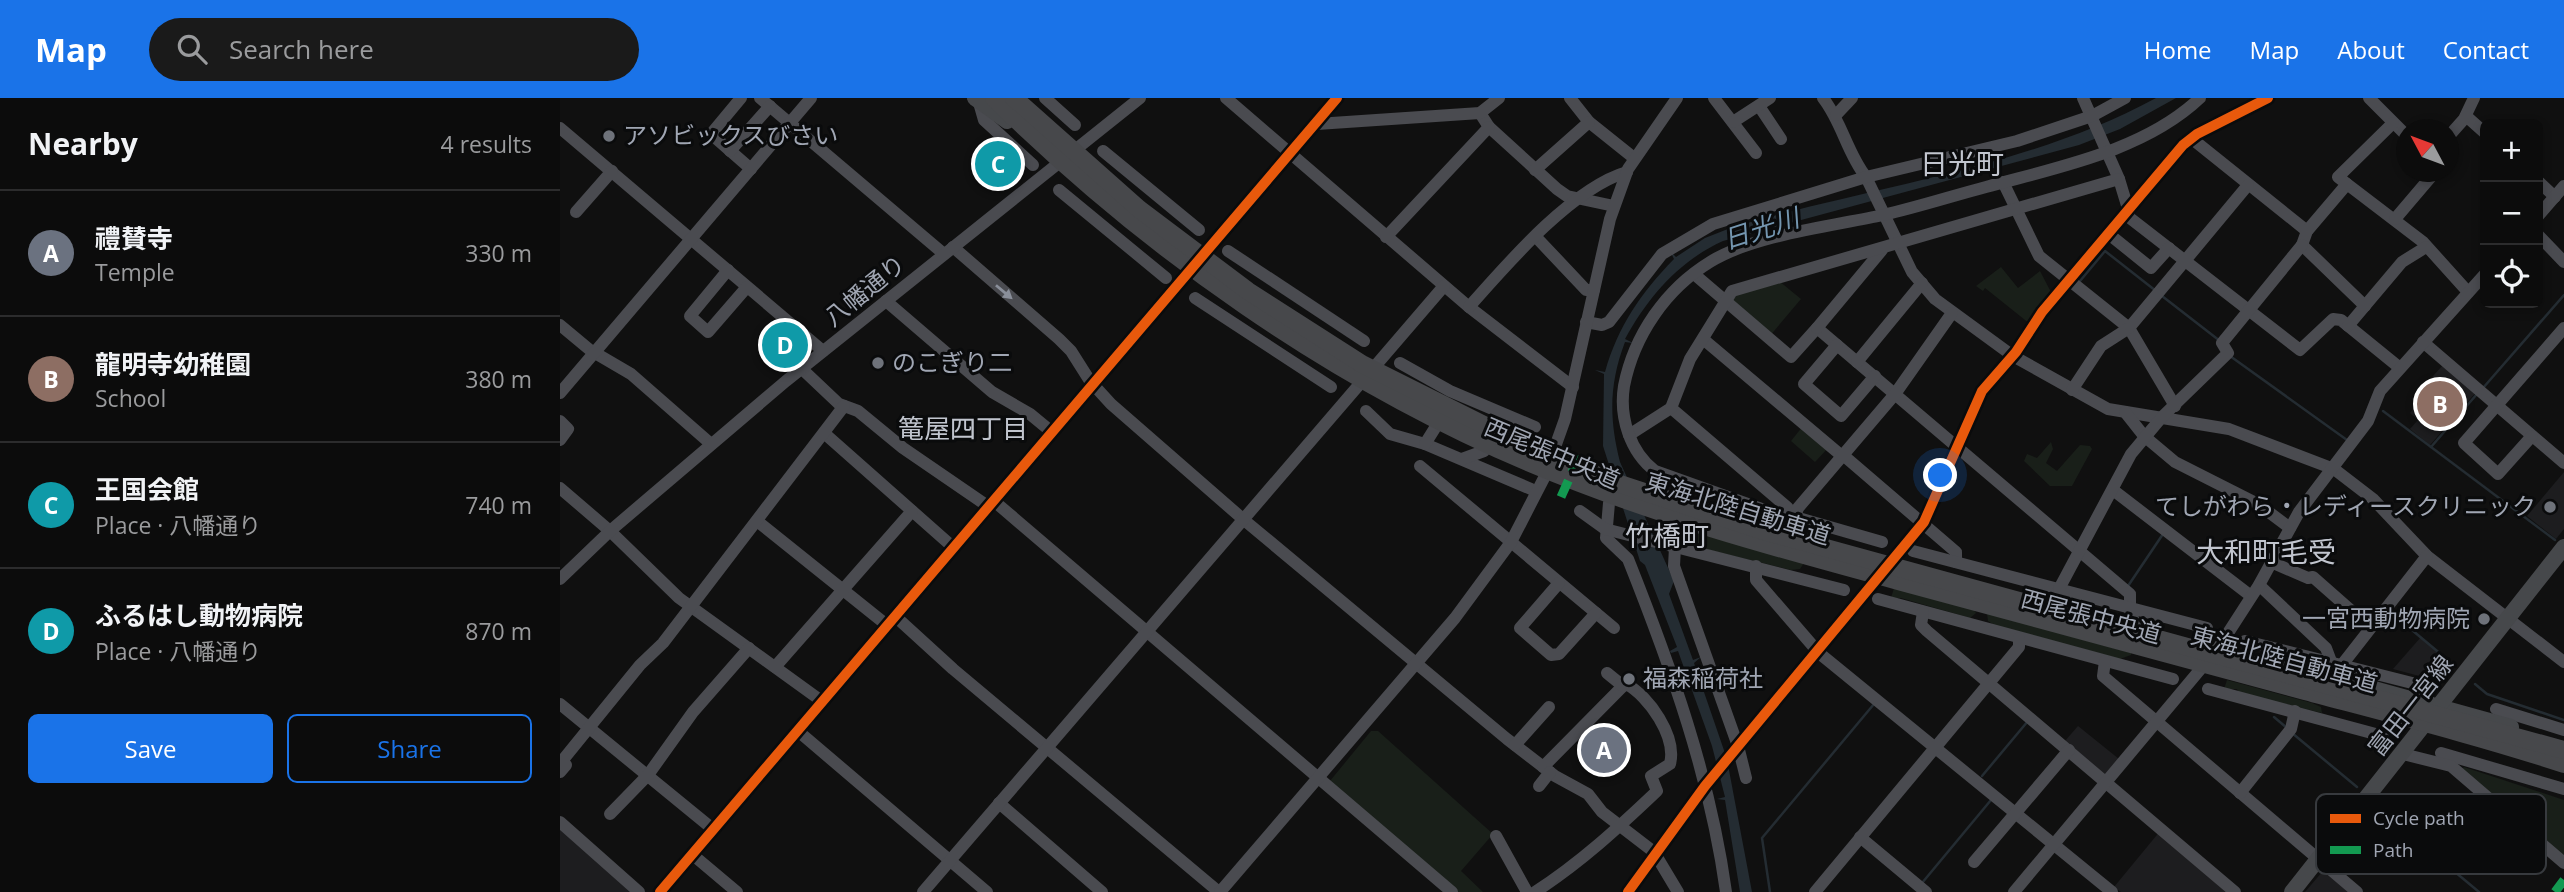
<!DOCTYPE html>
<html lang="en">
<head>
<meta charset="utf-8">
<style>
	body { margin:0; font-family:"Open Sans","Noto Sans JP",sans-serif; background:#1a1a1a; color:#f1f3f6 }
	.controls { position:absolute; right:21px; top:21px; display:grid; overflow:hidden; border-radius:10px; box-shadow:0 4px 10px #0003 }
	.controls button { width:63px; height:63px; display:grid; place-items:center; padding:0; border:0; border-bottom:2px solid #2c2c2d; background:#0c0c0c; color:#f1f3f6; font:35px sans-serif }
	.compass { position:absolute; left:1836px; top:21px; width:63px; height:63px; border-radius:50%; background:#0c0c0c; box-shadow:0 4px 10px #0003; rotate:311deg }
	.you { position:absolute; left:1381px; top:378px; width:24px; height:24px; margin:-18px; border:5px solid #fff; border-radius:50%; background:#1a73e8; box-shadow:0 0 0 10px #1a73e833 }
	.badge { display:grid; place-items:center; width:46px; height:46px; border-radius:50%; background:#1a73e8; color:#fff; font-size:23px; font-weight:700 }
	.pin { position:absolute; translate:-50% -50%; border:4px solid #fff; box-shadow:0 2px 7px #0006 }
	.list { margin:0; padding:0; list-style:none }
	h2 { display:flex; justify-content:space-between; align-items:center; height:91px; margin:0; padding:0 28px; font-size:30px }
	h2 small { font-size:23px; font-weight:400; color:#9a9b9d }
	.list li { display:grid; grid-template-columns:46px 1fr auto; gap:21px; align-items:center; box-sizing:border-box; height:126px; padding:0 28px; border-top:2px solid #2c2c2d }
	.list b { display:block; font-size:26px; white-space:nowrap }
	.list p { margin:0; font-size:23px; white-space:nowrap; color:#9a9b9d }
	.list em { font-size:23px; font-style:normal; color:#9a9b9d }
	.actions { display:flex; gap:14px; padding:21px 28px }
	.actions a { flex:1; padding:16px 0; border:2px solid #1a73e8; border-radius:10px; text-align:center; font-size:24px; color:#1a73e8 }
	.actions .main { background:#1a73e8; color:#fff }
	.icon { flex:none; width:38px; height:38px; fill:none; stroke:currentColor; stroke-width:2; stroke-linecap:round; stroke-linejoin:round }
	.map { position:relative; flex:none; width:2004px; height:794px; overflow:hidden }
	header { display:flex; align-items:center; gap:42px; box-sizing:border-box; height:98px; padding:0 35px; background:#1a73e8; color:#fff }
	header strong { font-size:33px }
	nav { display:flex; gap:38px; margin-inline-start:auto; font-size:24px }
	.search { width:490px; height:63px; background:#1a1a1a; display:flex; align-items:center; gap:18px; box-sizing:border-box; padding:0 24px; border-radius:38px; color:#9a9b9d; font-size:26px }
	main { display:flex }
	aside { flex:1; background:#0c0c0c }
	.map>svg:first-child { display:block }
	.built { fill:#1d1d1f }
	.green { fill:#191f19 }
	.water { fill:#242c32 }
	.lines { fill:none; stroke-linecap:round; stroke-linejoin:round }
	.stream { stroke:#242c32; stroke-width:2.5 }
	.minor { stroke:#4a4b50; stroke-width:12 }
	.major { stroke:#46484b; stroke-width:16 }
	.highway-bridge { stroke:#47484b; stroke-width:18 }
	.quiet { stroke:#139951; stroke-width:9; stroke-dasharray:18 9; stroke-linecap:butt }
	.cycleway-casing { stroke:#0a0b0c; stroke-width:15 }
	.cycleway { stroke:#e8590c; stroke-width:10 }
	.oneway { fill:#8a8f9a }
	.poi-dot { fill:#6e727a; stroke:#0a0b0c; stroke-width:2.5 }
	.labels { text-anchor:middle; stroke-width:6; stroke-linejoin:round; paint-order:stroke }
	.poi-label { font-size:24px; fill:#a0a6b3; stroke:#0a0b0c; text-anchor:start }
	.street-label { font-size:24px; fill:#a0a6b3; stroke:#0a0b0c }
	.water-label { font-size:26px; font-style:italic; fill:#7496b0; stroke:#0a0b0c }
	.neighbourhood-label { font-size:26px; fill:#c1c5ce; stroke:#0a0b0c }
	.quarter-label { font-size:28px; fill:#c1c5ce; stroke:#0a0b0c }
	.key { fill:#0a0b0c; stroke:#373a3e; stroke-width:2 }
	.key-label { font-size:19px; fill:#a0a6b3 }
</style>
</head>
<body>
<header>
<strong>Map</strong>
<div class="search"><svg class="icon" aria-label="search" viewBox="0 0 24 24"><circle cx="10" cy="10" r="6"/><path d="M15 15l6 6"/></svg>Search here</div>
<nav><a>Home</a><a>Map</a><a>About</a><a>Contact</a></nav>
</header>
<main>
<aside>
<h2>Nearby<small>4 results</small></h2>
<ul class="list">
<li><span class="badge" style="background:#6b7280">A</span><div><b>禮賛寺</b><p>Temple</p></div><em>330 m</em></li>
<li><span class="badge" style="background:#8d6e63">B</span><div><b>龍明寺幼稚園</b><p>School</p></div><em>380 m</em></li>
<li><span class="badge" style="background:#0f9aa8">C</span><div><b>王国会館</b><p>Place · 八幡通り</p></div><em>740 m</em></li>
<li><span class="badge" style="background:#0f9aa8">D</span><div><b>ふるはし動物病院</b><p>Place · 八幡通り</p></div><em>870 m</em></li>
</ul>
<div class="actions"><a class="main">Save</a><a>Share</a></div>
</aside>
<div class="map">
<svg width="2004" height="794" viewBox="0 0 2004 794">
	<rect width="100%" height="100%" fill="#101010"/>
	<g class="built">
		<path d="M 1884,266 L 1917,293 L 1870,347 L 1850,331 L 1858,322 L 1850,315 L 1856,308 L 1852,301 Z"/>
		<path d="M 2004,374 L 2004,431 L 1996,441 L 1967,418 Z"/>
		<path d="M 1861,539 L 1895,570 L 1886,581 L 1878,583 L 1833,571 Z"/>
		<path d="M 1518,628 L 1559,661 L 1546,677 L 1505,643 Z"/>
		<path d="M 0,730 L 74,794 L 0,794 Z"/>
		<path d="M 1601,732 L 1673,794 L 1561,794 L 1554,789 Z"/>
		<path d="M 1763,773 L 1791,794 L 1745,794 Z"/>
	</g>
	<g class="green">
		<path d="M 1441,169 L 1458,190 L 1480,173 L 1493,198 L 1470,226 L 1425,190 L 1423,193 L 1416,188 Z"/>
		<path d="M 1219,183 L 1241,201 L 1209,239 L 1169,207 L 1174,197 Z"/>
		<path d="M 1243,328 L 1268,350 L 1255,364 L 1231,343 Z"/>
		<path d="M 1491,344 L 1493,351 L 1486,365 L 1497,373 L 1520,347 L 1530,348 L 1532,351 L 1512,388 L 1490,388 L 1464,363 L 1467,356 L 1477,360 Z"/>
		<path d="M 1119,429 L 1244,465 L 1240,471 L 1231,472 L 1124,446 L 1118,440 Z"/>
		<path d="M 1334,490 L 1414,512 L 1416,515 L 1410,520 L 1341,500 L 1331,500 Z"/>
		<path d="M 1427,515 L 1571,555 L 1571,557 L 1560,561 L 1434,527 L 1428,523 Z"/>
		<path d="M 1667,582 L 1752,605 L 1761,609 L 1762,615 L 1679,595 L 1677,591 L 1664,591 Z"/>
		<path d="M 811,633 L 818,633 L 933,736 L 901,773 L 923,794 L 892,794 L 770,683 Z"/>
		<path d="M 1904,669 L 2004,702 L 2004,760 L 1901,672 Z"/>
	</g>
	<path class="water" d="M 1596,0 L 1616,0 L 1560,31 L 1519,47 L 1163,143 C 1119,163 1088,199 1065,241 L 1073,245 L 1065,244 C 1049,286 1049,321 1060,364 L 1114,483 L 1109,496 L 1133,562 L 1141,559 L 1134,565 L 1168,664 L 1176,663 L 1168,667 L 1192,794 L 1180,794 L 1165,702 L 1157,701 L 1165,699 L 1152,648 L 1118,553 L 1111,555 L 1110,553 L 1117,549 L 1085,467 L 1080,463 L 1043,348 L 1044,276 L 1035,272 L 1045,274 C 1058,228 1081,195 1114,161 L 1110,153 L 1116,159 L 1145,140 L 1173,129 C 1314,88 1467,70 1596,0 Z"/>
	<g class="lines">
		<g class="stream">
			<path d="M 1520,183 L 1545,153 L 1596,193"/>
			<path d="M 1602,198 L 1660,243"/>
			<path d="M 1670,258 L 1787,342"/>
			<path d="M 1923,290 L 2004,197"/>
			<path d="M 1823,313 L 1995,442"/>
			<path d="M 1871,349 L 1917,296"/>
			<path d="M 1568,488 L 1603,436"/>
			<path d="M 1828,512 L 1895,568"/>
			<path d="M 1915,586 L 1927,596 L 2004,622"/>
			<path d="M 1714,619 L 1727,630"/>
			<path d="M 1732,635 L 1797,689"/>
			<path d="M 1422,678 L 1468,623"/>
			<path d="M 1816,708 L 1919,794"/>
			<path d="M 1362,785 L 1431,702"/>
			<path d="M 1210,794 L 1202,740 L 1314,606"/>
		</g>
		<g class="minor">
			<path d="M 181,0 L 151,36 L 191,71"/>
			<path d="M 200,0 L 384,156"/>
			<path d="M 485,0 L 515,27"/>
			<path d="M 666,0 L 909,209 L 1013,289"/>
			<path d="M 1010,0 L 1029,24 L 1074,60"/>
			<path d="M 1154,0 L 1196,55"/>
			<path d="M 1263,0 C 1282,24 1287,55 1306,79 L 1352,174 L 1375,201 L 1453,258 L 1548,311 L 1669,331 L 1774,371 L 1813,401 L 1867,458 L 2004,564"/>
			<path d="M 1523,0 L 1559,81"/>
			<path d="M 1809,0 L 1846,37"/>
			<path d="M 418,1 L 424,22 L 473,67"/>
			<path d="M 1199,8 L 1221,41"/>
			<path d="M 920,15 L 929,29 L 997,91 L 1007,98 L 1054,108"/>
			<path d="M 1276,17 L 1292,0"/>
			<path d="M 1906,18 L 1925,35"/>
			<path d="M 1173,24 L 1210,0"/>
			<path d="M 757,26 L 920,15 L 939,0"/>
			<path d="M 0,30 L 263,253"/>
			<path d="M 1888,39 L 1904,21 L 1914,0"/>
			<path d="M 1631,40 L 1747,133"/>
			<path d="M 170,53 L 210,8"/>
			<path d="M 543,53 L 639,132"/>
			<path d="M 975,72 L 1029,24"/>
			<path d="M 1978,83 L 1995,99"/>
			<path d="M 1443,84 L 1479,158 L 1569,230 L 1615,308"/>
			<path d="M 1787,86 L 1863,144 L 1908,194"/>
			<path d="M 499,92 L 606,180"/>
			<path d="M 16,114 L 52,73"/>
			<path d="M 1566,117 L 1740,252 L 1773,221 L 1781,222 L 1840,270"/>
			<path d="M 1978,118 L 2004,88"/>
			<path d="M 1835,121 L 1875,74"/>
			<path d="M 1550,137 L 1591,170 L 1609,150"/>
			<path d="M 1978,137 L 2004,164"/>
			<path d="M 826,139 L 929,29"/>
			<path d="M 976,139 L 1026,192 L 1034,192"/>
			<path d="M 393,149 L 499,241 L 511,253 L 530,283 L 551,306 L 684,422 L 947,641 L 995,678 L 1028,696 L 1042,714 L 1094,754 L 1118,794"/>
			<path d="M 668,153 L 804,243"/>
			<path d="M 168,172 L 130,218 L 148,234 L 187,189"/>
			<path d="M 1134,176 L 1231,259 L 1257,230 L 1570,496 L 1570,512 L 1575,526"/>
			<path d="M 635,200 L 771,289"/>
			<path d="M 326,203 L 432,294 L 470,316 L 493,335"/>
			<path d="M 1805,208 L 1742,147 L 1747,133 L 1787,86 L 1778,79 L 1833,25"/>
			<path d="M 909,209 C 947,166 1012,90 1067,74"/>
			<path d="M 1026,224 L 1042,227 L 1049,224 L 1102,156 L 1153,126 L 1306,79 L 1457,43 L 1532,18 L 1565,0"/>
			<path d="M 0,227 L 30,252 L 71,276 L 151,346"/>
			<path d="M 1788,228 L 1842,164 L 1866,149"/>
			<path d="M 1257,230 L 1322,152"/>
			<path d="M 1143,241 L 1282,358"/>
			<path d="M 1863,244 L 2004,365"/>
			<path d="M 1277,247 L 1244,286 L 1281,318 L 1315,278"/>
			<path d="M 1297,264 L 1362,185"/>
			<path d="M 840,265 L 890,293 L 975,329"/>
			<path d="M 242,271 L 279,306 L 298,313 L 343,350 L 429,409"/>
			<path d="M 1512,292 L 1541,248 L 1569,230 L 1688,87"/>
			<path d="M 0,295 L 251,0"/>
			<path d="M 1111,310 L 1227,409 L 1235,419"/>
			<path d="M 806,313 L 830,336 L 865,346 L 971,391"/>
			<path d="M 1565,314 L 1584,338 L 1615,364 L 1698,406 L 1730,430"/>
			<path d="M 0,323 L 8,331 L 0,342"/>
			<path d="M 264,335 L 394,450"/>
			<path d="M 1069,337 L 1111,310 L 1130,261 L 1172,193 L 1559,81 L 1569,114"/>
			<path d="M 1972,338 L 1938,376 L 1904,345 L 2004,230"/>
			<path d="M 865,346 L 875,330"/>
			<path d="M 1283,357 L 1396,454 L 1396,464"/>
			<path d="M 902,361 L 924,353"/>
			<path d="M 860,368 L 1054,530"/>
			<path d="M 0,390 L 50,433 L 119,500 L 263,604"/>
			<path d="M 1553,392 L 1691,498"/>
			<path d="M 434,403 L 892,794"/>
			<path d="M 1049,405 L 1046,440 L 1068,461 C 1111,569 1150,678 1166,794"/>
			<path d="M 1020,413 L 1045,431 L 1284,492"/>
			<path d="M 1235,419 L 1238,410 L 1335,296 L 1392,215"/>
			<path d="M 197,423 L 328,528"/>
			<path d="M 1322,444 L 1235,419 L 1231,425 L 1210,414 L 1095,373 C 1070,354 1059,319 1064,288 C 1074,237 1106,191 1150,164 C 1193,137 1273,128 1323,117 C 1358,109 1392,98 1426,89 C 1498,69 1584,53 1640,0"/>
			<path d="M 1115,449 L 1114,468 L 1178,648 L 1186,680"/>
			<path d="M 1353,453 L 1647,530"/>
			<path d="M 1711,464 L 1748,480 L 1753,479 L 1795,516"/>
			<path d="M 1196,468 L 1196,482 L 1259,555 L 1552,794"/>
			<path d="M 0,481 L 50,433 L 226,283 L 580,0"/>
			<path d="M 999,485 L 960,530 L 991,557 L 999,556 L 1036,515"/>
			<path d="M 1699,487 L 1766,550 L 1772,566"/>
			<path d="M 1499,491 L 1571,356 L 1602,319 L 1668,255 L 1662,245 L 1742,147"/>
			<path d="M 1318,501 L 1613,581"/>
			<path d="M 1363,514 L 1361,527 L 1367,533 L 1675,794"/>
			<path d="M 336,519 L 393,571 L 659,794"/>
			<path d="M 1685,543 L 1864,588"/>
			<path d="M 1545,563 L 1543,578 L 1797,794"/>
			<path d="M 1781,568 L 1867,458"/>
			<path d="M 215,569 L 352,413"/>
			<path d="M 1648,591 L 1823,638"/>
			<path d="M 0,606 L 154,732"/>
			<path d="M 1936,611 L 2004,632"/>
			<path d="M 238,633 L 427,794"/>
			<path d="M 955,647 L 989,609"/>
			<path d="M 1881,655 L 2004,691"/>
			<path d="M 1843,656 L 1891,668 L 2004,765"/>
			<path d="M 983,669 L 1063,588"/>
			<path d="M 0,674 L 6,667 L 2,663 L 80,567 L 103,545 L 284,308"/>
			<path d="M 979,688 L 990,674"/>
			<path d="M 1680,695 L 1731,631 L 1735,613"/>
			<path d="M 439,705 L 542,794"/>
			<path d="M 50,716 L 88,677 L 133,614 L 189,550"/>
			<path d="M 0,724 L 79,794"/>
			<path d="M 936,738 L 967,794"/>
			<path d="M 1300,739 L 1366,794"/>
			<path d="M 133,757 L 177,794"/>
			<path d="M 1414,764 L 1509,652"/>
			<path d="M 100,794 L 777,0"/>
			<path d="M 363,794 L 884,188"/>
			<path d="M 660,794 L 895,520 L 951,444 L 984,380 L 1005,321 L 1050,121 L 1068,71 L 1117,0"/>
			<path d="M 975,794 C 1020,765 1058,730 1097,693 L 1091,678 L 1110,666 C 1117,639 1089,598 1066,586 L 1063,588 L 1047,575"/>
			<path d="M 1068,794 L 1145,688 L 1364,424 L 1422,293 L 1456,254 L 1482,214 L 1623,47 L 1637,36 L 1708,0"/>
			<path d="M 1255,794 L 1459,549 L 1459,540"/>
			<path d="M 1454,794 L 1659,549 L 1699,487 L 1739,414 L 1808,323 L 1820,293 L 1925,176"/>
		</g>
		<g class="major">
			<path d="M 415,0 L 447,23"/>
			<path d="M 1717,564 L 1951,629"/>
			<path d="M 1732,794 L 2004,449"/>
		</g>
		<g class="highway-bridge">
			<path d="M 434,0 C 589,152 770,280 970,365 C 1090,416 1216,450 1342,484 C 1476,521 1611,556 1745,593 C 1831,616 1919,638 2004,666"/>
			<path d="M 454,0 L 579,111 L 688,193 L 802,266 L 970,350 L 1051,383 L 1200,432 L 2004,652"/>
		</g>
		<g class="quiet">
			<path d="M 1001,399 L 1021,354"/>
			<path d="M 1995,794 L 2004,782"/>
		</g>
		<g class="cycleway-casing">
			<g id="cycleway">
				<path d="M 100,794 L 777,0"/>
				<path d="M 1068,794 L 1145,688 L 1364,424 L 1422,293 L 1456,254 L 1482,214 L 1623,47 L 1637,36 L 1708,0"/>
			</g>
		</g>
		<use href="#cycleway" class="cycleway"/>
	</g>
	<defs><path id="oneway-solid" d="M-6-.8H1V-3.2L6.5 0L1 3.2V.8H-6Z" transform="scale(1.75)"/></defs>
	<use class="oneway" href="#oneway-solid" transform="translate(444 194) rotate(40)"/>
	<g class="poi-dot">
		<circle cx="49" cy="38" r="7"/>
		<circle cx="318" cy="265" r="7"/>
		<circle cx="1990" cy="409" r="7"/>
		<circle cx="1924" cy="521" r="7"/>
		<circle cx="1069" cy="581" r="7"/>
	</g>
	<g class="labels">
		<g class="poi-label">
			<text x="63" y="46">アソビックスびさい</text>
			<text x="332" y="273">のこぎり二</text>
			<text x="1976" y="417" text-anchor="end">てしがわら・レディースクリニック</text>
			<text x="1910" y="529" text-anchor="end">一宮西動物病院</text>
			<text x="1083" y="589">福森稲荷社</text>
		</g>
		<g class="street-label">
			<text transform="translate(305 193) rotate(-39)" y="8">八幡通り</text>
			<text transform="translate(992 356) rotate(23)" y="8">西尾張中央道</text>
			<text transform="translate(1178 411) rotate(17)" y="8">東海北陸自動車道</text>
			<text transform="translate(1531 519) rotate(15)" y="8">西尾張中央道</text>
			<text transform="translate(1724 562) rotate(15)" y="8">東海北陸自動車道</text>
			<text transform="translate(1851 608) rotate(-52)" y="8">富田一宮線</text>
		</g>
		<g class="water-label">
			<text transform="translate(1201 131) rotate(-18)" y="9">日光川</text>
		</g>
		<g class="neighbourhood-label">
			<text x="403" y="340">篭屋四丁目</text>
		</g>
		<g class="quarter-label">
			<text x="1402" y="76">日光町</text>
			<text x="1107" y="448">竹橋町</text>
			<text x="1706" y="464">大和町毛受</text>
		</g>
	</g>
	<rect x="1756" y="696" width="230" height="80" rx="10" class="key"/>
	<rect x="1770" y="716" width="31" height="9" fill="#e8590c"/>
	<rect x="1770" y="748" width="31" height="8" fill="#139951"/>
	<g class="key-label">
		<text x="1813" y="727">Cycle path</text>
		<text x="1813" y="759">Path</text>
	</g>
</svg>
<div class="controls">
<button>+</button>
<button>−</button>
<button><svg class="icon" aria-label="locate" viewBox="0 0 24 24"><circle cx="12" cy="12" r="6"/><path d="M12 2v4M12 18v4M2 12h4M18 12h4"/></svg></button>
</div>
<svg class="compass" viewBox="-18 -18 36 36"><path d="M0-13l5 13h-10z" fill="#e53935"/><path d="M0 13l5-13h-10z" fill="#9a9b9d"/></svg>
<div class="you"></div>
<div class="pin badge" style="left:1044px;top:652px;background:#6b7280">A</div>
<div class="pin badge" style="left:1880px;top:306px;background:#8d6e63">B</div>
<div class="pin badge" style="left:438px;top:66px;background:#0f9aa8">C</div>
<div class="pin badge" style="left:225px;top:247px;background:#0f9aa8">D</div>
</div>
</main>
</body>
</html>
